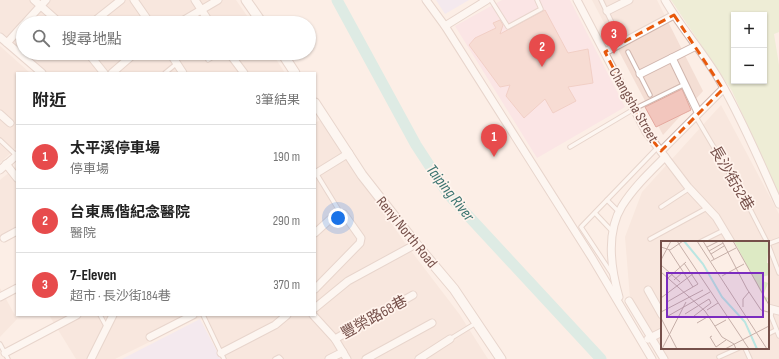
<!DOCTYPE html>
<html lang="zh-TW">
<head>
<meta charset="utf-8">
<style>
	body { margin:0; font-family:"Sofia Sans Condensed","Noto Sans TC",sans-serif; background:#f6f6f6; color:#222 }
	.controls { position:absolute; right:12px; top:12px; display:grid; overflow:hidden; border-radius:0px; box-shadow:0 1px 3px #0004 }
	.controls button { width:36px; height:36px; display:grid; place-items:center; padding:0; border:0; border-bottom:1px solid #e0e0e0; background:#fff; color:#222; font:20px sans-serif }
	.you { position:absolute; left:338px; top:218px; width:14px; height:14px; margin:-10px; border:3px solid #fff; border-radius:50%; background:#1a73e8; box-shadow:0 0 0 6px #1a73e833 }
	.badge { display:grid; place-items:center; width:26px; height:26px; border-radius:50%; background:#e74b4c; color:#fff; font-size:13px; font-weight:700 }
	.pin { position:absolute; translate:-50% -33px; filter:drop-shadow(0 1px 2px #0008) }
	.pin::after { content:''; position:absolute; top:21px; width:14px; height:12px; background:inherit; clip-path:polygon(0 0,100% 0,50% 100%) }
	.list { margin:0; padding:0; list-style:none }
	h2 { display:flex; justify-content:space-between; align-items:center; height:52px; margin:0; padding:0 16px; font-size:17px }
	h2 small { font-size:13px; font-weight:400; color:#767676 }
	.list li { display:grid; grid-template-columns:26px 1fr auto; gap:12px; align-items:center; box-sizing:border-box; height:64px; padding:0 16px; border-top:1px solid #e0e0e0 }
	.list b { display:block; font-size:15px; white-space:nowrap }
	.list p { margin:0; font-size:13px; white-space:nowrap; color:#767676 }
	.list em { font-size:13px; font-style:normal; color:#767676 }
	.icon { flex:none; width:22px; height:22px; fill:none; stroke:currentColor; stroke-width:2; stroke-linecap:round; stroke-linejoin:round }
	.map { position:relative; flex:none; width:779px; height:359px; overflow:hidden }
	.search { position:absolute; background:#fff; box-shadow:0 1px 3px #0004; left:16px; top:16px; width:300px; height:44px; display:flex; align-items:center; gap:10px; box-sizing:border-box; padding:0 14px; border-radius:22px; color:#767676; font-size:15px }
	.panel { position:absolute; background:#fff; box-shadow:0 1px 3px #0004; left:16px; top:72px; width:300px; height:244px; border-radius:0px }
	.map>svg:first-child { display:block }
	.residential { fill:#f4ded4; fill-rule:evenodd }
	.education { fill:#ebe2f9 }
	.medical { fill:#fad9e5 }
	.park { fill:#ddeac4; fill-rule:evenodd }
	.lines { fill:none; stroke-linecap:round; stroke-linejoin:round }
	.river { stroke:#bae6e2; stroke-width:11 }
	.building { fill:#f2c6bd; stroke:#e5a89e }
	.service-casing { stroke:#d0b6ae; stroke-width:5.5 }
	.minor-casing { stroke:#d0b6ae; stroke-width:9 }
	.tertiary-casing { stroke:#d0b6ae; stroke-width:11 }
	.service { stroke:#fff; stroke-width:3.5 }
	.minor { stroke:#fff; stroke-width:7 }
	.tertiary { stroke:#fff; stroke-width:9 }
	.marked { fill:none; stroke:#e8590c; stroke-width:3; stroke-dasharray:8 5; stroke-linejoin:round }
	.labels { text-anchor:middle; stroke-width:3.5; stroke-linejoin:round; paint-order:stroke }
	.street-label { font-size:15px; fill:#76504a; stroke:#fff3ec }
	.water-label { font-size:16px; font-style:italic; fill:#3b7470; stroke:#fff3ec }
	.inset-river { fill:none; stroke:#bae6e2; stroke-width:2 }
	.inset-road { fill:none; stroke:#c6afa8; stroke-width:1 }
	.view { fill:#7b2cbf; fill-opacity:0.15; stroke:#7b2cbf; stroke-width:2 }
	.inset-edge { fill:none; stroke:#76504a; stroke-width:2 }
</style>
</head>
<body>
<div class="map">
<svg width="779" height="359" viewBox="0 0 779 359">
	<rect width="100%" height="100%" fill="#fceee6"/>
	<g class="residential">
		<path d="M 0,0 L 236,0 L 252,23 L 23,23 L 23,52 L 0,32 Z"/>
		<path d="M 592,0 L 657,0 L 703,91 L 663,135 Z"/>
		<path d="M 0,46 L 30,73 L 17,73 L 17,147 L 0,163 Z"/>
		<path d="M 24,53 L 272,53 L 285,73 L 47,73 Z"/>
		<path d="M 721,105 L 779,214 L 779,359 L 666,359 L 630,298 L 625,237 L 642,192 ZM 662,242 L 768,242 L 768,348 L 662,348 Z"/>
		<path d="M 320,120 L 405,243 L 460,315 L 488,359 L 226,359 L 205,315 L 315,315 L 315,123 Z"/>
		<path d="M 17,166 L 17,228 L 0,238 L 0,180 Z"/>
		<path d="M 0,288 L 17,319 L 0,337 Z"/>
		<path d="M 49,315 L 204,315 L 115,359 L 76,359 Z"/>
	</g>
	<g class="education">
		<path d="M 436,0 L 469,0 L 445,14 Z"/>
		<path d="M 200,319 L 221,359 L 122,359 Z"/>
	</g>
	<path class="medical" d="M 502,0 L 570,0 L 625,107 L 537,158 L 455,26 Z"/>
	<path class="park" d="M 671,0 L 779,0 L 779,32 L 774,34 L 779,65 L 779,196 L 732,91 ZM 734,15 L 764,15 L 764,81 L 734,81 Z"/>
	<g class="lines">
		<path class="river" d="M 337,0 L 416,145 L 448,194 L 601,359"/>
	</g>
	<g class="building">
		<path d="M 545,10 L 568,53 L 588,49 L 593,83 L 568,87 L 576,101 L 553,113 L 545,99 L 524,118 L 506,96 L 510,85 L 500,87 L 469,45 L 475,38 L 496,28 L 493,23 L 500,20 L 503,25 L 500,34 Z"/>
		<path d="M 682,89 L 691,110 L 656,127 L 645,107 Z"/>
	</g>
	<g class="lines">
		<g class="service-casing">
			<g id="service">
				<path d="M 491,0 L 508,27 L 541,9 L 537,0"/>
				<path d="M 601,0 L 614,27"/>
				<path d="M 628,52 L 650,95"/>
				<path d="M 208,60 L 219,53"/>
				<path d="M 165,73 L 176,64"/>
				<path d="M 696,117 L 749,207 L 767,242"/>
				<path d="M 0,140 L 17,156"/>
				<path d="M 570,147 L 634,109 L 685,84"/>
				<path d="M 316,173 L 340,212"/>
				<path d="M 607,200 L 619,212"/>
				<path d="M 661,207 L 690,188"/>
				<path d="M 595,213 L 612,231"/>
				<path d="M 650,239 L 707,208"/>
				<path d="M 700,242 L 724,230"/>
				<path d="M 768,244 L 779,273"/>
				<path d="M 768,244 L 779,240"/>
				<path d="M 612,274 L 581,227 L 658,147"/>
				<path d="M 772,310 L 771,316 L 779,336"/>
				<path d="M 100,315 L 106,326"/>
				<path d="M 203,315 L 224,359"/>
				<path d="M 768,334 L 776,330"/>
				<path d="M 450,339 L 476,323"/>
				<path d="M 0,344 L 8,359"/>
				<path d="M 745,348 L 750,359"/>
				<path d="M 719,357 L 739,348"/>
				<path d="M 275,359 L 279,357 L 281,359"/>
			</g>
		</g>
		<g class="minor-casing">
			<g id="minor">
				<path d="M 34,0 L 60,23"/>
				<path d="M 134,0 L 150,23"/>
				<path d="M 195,0 L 210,23"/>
				<path d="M 426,0 L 445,26 L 592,258 L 652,359"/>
				<path d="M 577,0 L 646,132 L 688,187 L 716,217 L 731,242"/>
				<path d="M 665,0 C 681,28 704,53 720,81 C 743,121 760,162 779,204"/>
				<path d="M 607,11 L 629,0"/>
				<path d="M 25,23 L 46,0"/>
				<path d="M 92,23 L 121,0"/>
				<path d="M 179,23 L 218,0"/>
				<path d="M 445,26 L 487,0"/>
				<path d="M 0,37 L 42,73"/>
				<path d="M 7,43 L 23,25"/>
				<path d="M 605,52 L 674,15"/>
				<path d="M 88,53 L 104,73"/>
				<path d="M 170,53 L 183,73"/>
				<path d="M 229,53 L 244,73"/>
				<path d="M 59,54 L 60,53"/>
				<path d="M 672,58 L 698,112"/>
				<path d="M 112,73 L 135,53"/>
				<path d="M 640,74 L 696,46"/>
				<path d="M 0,114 L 10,123"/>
				<path d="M 661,151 L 723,89"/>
				<path d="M 6,164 L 17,178"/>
				<path d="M 0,170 L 17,155"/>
				<path d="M 315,174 L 349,153"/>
				<path d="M 315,233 L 337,213 L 344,214 L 361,238 L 360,243 L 315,289"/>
				<path d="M 4,238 L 17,231"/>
				<path d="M 648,290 L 662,315"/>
				<path d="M 0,297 L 17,288"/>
				<path d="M 619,297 C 611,269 606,232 622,206 C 634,187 650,172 665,157"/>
				<path d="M 629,301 L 664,359"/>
				<path d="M 315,308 L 348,281 L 416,244"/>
				<path d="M 768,308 L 779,311"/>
				<path d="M 313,315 L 335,339 L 347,359"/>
				<path d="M 150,337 L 193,315"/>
				<path d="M 335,339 L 413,295"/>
				<path d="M 648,339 L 662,332"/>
				<path d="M 5,353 L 77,315"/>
				<path d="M 221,353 L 275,325 L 287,315"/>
				<path d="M 91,359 L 113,315"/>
				<path d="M 329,359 L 343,352"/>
				<path d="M 366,359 L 432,323"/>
				<path d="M 419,359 L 450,339"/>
			</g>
		</g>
		<g class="tertiary-casing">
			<g id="tertiary">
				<path d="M 246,0 L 262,23"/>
				<path d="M 282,53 L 295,73"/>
				<path d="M 315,103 L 362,175 L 416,244 L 454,289 L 501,359"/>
			</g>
		</g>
		<use href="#service" class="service"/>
		<use href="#minor" class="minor"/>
		<use href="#tertiary" class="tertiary"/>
	</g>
	<path d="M0 0H779V359H0ZM 674,15 L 723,89 L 661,151 L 646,132 L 605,52 Z" fill="#fceee6" fill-opacity=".55" fill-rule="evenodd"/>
	<path class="marked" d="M 674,15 L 723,89 L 661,151 L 646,132 L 605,52 Z"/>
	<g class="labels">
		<g class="street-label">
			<text transform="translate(634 105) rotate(60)" y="5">Changsha Street</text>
			<text transform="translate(732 178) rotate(60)" y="5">長沙街52巷</text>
			<text transform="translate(407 232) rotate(51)" y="5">Renyi North Road</text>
			<text transform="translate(374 317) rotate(-29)" y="5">豐榮路68巷</text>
		</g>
		<g class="water-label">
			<text transform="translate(451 192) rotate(52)" y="6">Taiping River</text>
		</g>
	</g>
	<g transform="translate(661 241)">
		<rect width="108" height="108" fill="#fceee6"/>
		<path d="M 73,0 L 108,0 L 106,22 L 108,22 L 108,34 L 101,36 L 102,40 L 107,42 L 102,55 L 107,57 L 105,61 Z" fill="#ddeac4"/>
		<path class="inset-river" d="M 23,0 L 42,23 L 61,56 L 84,81 L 96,108"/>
		<path class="inset-road" d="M 16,0 L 88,108M 36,0 L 106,108M 42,0 L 53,18M 61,0 L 86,48 L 100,69 L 107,71M 72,0 L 108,64M 0,6 L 9,9 L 22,0M 46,6 L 58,0M 8,9 L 32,46M 48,10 L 62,2M 50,13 L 63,5M 0,19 L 10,0M 50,20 L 75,7M 0,24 L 19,41M 0,31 L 44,70 L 61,96 L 73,103 L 75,108M 61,35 L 83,23M 7,37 L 25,21M 13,39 L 22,31M 0,57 L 33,32M 6,61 L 37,43 L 23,22M 82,66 L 82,58 L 88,51M 46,69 L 57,62M 0,71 L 42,49M 24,73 L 48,58 L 50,62 L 33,75M 7,75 L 49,51M 0,77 L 16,108M 36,82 L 48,75M 54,85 L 65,79M 51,95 L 49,96 L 55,106 L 65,99M 1,108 L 25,61M 64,108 L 108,85"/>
		<path class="view" d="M 6,32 L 102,32 L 102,76 L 6,76 Z"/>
		<rect width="108" height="108" class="inset-edge"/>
	</g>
</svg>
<div class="controls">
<button>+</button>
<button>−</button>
</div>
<div class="you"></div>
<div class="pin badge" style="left:494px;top:157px">1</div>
<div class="pin badge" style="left:542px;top:67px">2</div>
<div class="pin badge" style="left:614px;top:54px">3</div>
<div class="search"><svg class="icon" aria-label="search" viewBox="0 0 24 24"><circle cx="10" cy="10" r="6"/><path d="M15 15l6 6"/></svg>搜尋地點</div>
<section class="panel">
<h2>附近<small>3筆結果</small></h2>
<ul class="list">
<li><span class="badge">1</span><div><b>太平溪停車場</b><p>停車場</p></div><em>190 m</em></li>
<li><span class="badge">2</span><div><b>台東馬偕紀念醫院</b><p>醫院</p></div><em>290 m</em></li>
<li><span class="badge">3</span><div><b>7-Eleven</b><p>超市 · 長沙街184巷</p></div><em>370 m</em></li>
</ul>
</section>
</div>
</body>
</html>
